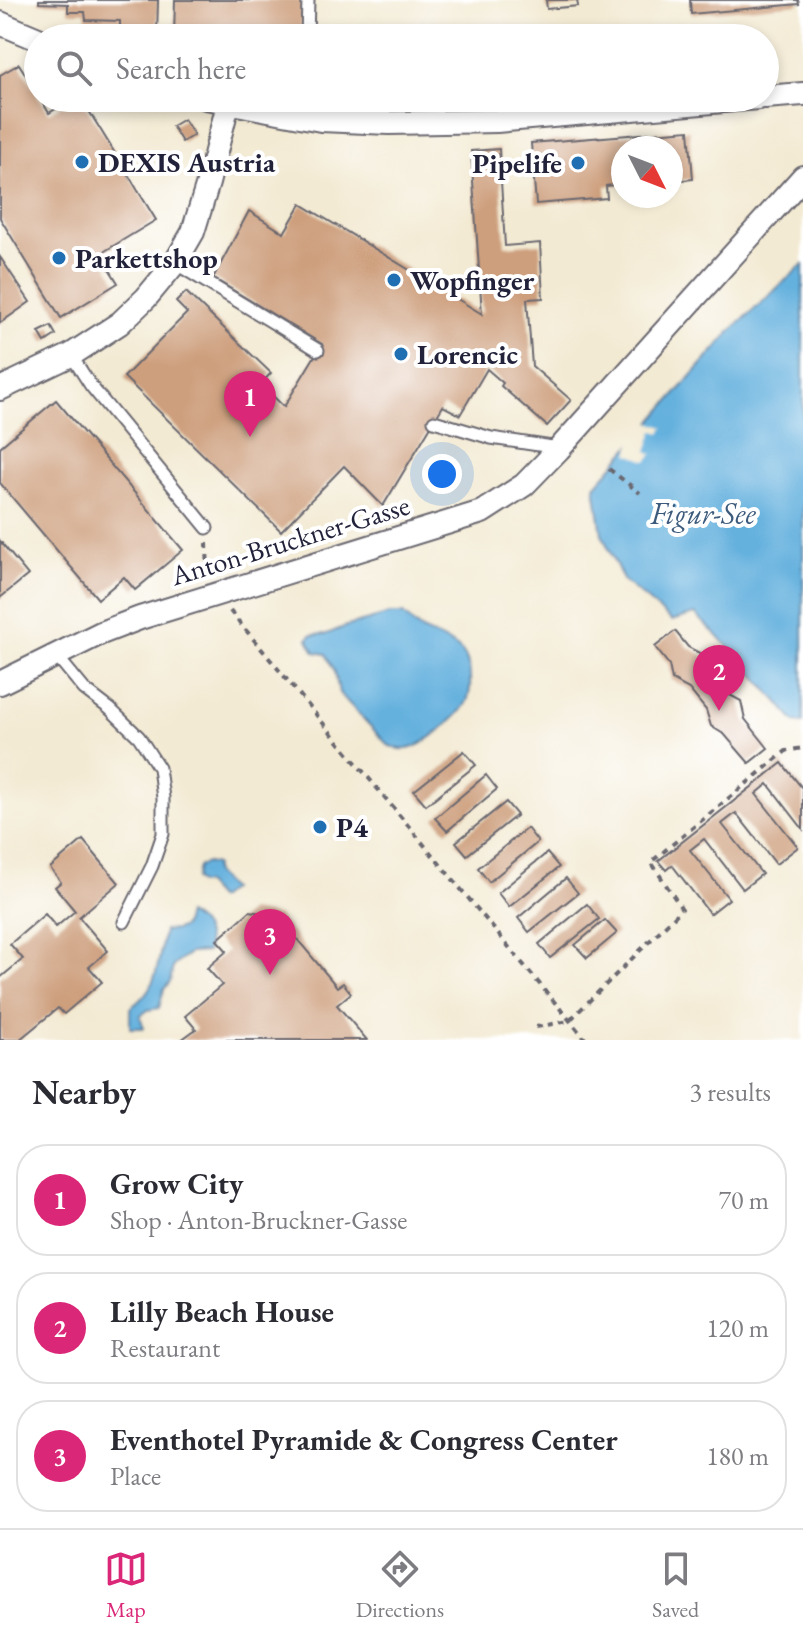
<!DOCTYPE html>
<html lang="en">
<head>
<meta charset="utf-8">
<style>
	body { margin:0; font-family:"EB Garamond",serif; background:#f7f7f7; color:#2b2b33 }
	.compass { position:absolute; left:611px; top:136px; width:72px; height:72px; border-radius:50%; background:#fff; box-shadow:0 4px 12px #0003; rotate:132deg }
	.you { position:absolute; left:442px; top:474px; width:28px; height:28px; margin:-20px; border:6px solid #fff; border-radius:50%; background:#1a73e8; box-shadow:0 0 0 12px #1a73e833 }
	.badge { display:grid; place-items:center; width:52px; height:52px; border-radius:50%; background:#db2777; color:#fff; font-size:26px; font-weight:700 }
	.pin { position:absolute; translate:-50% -66px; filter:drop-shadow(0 2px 4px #0008) }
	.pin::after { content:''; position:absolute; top:42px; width:28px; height:24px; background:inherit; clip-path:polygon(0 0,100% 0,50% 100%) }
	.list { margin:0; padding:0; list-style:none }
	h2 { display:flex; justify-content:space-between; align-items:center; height:104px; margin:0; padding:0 32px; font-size:34px }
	h2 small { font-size:26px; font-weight:400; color:#7c7c81 }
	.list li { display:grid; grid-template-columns:52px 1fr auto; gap:24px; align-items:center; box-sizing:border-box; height:112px; margin:0 16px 16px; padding:0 16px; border:2px solid #e1e1e2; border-radius:32px }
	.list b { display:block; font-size:30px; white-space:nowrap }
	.list p { margin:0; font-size:26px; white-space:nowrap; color:#7c7c81 }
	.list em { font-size:26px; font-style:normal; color:#7c7c81 }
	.icon { flex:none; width:44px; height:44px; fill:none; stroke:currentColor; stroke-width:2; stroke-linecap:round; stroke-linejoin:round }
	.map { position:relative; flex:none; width:803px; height:1040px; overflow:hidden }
	.search { position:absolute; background:#fff; box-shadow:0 4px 12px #0003; left:24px; right:24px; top:24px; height:88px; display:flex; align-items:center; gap:20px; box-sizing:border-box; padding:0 28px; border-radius:44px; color:#7c7c81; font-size:30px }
	.sheet { height:488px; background:#fff }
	nav { display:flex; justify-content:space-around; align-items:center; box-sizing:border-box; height:112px; border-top:2px solid #e1e1e2; background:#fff; font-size:22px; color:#7c7c81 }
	nav a { display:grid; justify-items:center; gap:4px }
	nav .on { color:#db2777 }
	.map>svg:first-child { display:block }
	.water { fill:#65b1de; stroke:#446a8c; stroke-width:2 }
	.pier { fill:#f3ead3 }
	.building { fill:#cd9f7d }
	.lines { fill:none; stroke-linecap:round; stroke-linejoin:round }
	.service-casing { stroke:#6b6870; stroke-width:15 }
	.minor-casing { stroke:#6b6870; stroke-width:26 }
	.path { stroke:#6b6870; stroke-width:4; stroke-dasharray:6 6; stroke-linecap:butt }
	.service { stroke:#fff; stroke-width:11 }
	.minor { stroke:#fff; stroke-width:22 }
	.poi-dot { fill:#1f6fb2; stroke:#fff; stroke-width:3 }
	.labels { text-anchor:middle; stroke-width:8; stroke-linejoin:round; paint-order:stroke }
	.poi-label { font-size:28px; font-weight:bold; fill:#22223b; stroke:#fff; text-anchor:start }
	.street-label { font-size:28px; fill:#22223b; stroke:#fff }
	.water-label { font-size:30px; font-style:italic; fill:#3d5b7c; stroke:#fff }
</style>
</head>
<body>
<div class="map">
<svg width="803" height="1040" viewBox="0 0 803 1040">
	<rect width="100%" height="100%" fill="#fff"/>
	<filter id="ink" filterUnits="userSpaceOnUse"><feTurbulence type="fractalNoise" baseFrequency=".0125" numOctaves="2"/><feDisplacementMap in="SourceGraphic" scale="16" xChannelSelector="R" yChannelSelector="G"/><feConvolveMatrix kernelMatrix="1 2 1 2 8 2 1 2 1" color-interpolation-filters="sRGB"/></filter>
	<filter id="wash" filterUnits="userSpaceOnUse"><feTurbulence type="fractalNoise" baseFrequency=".006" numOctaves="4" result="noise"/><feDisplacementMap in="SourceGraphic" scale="32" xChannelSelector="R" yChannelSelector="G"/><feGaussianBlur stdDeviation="1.8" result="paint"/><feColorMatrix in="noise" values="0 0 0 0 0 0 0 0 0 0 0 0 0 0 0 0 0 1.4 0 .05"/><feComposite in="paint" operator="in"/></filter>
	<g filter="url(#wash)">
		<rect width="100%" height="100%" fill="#f3ead3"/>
		<g class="water">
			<path d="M 803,264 L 803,723 L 795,722 L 737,655 L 695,614 L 672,621 L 623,580 L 602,534 L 595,486 L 733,329 Z"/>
			<path d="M 390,614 L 403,614 C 409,619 415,626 422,630 C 435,637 457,642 465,656 C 471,669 473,692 465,705 C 456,719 422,748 406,749 C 399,750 394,748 388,745 L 339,693 L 335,672 L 326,654 L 315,652 L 308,639 L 311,635 L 327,634 L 344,627 Z"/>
			<path d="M 207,863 L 215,865 L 214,872 L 230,889 L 218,899 L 204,883 L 200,884 L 195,880 L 198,866 Z"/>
			<path d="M 187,914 C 203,922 209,934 207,952 L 190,953 L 173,966 L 170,982 L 164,989 L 159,1008 L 148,1010 L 140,1016 L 144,1028 L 130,1028 L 130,1008 C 159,989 158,962 164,931 L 176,930 L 183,927 Z"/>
		</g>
		<path class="pier" d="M 647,421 L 664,427 L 661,433 L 654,431 L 647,451 L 653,454 L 647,461 L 628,454 L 633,436 Z"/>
		<g id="blocks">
			<g class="building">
				<path d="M 39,0 L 158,0 L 157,36 L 120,36 L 120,21 L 86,20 L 85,12 L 68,12 L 68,4 L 39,3 Z"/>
				<path d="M 175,0 L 302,0 L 301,38 L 174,36 Z"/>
				<path d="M 546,0 L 577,0 L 578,6 L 547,9 Z"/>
				<path d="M 690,0 L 798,0 L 799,4 L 691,14 Z"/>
				<path d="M 19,64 L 38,94 L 38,98 L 40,98 L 49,113 L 73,98 L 81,98 L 156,220 L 100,254 L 118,283 L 61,318 L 0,218 L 0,75 Z"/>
				<path d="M 184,119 L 194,135 L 182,142 L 172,126 Z"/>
				<path d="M 689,130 L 693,179 L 671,181 L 671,148 L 623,148 L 623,184 L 606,186 L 607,198 L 536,204 L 531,143 Z"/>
				<path d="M 499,149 L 505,246 L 540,243 L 543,298 L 527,299 L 532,366 L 571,400 L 547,426 L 501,386 L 503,383 L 487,369 L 460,415 L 443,406 L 383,506 L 344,466 L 281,531 L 124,377 L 187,313 L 176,302 L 186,292 L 271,373 L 261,384 L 284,407 L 322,344 L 213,278 L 249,211 L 284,233 L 301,204 L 482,314 L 471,151 Z"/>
				<path d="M 0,257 L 30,302 L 0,323 Z"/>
				<path d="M 51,326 L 56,335 L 45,342 L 39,332 Z"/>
				<path d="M 56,400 L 183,550 L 135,590 L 124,577 L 98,599 L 0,483 L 0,447 Z"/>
				<path d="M 0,541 L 28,575 L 0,598 Z"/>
				<path d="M 675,631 L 688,647 L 703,655 L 706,671 L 724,692 L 741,701 L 745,719 L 768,748 L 749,763 L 725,735 L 711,726 L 706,710 L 689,689 L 672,680 L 669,665 L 655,647 Z"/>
				<path d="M 464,751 L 476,765 L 426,805 L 414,791 Z"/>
				<path d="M 782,763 L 803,789 L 803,829 L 768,784 L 756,794 L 798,847 L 776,864 L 736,813 L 722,824 L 762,874 L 743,889 L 704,839 L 690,850 L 729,899 L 710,914 L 672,865 L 666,870 L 658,861 Z"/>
				<path d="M 486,775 L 497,789 L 447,831 L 435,818 Z"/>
				<path d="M 506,802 L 517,815 L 467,855 L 456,842 Z"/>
				<path d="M 527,828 L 538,842 L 489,882 L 478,868 Z"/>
				<path d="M 83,840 L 119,883 L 79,917 L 108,951 L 89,967 L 102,982 L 64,1014 L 58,1008 L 19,1040 L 0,1040 L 0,978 L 23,959 L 10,944 L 45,914 L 56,927 L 75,911 L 55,887 L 61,882 L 50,868 Z"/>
				<path d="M 547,853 L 559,867 L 509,907 L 498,893 Z"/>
				<path d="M 566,878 L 578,893 L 529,932 L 518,918 Z"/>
				<path d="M 587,904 L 599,919 L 550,958 L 539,944 Z"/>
				<path d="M 250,911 L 278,916 L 337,987 L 343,983 L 351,993 L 337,1005 L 367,1040 L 181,1040 L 196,1029 L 185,1016 L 222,985 L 207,968 L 227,951 L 217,940 Z"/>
				<path d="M 605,920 L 617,933 L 587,958 L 575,945 Z"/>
			</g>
		</g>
	</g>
	<g filter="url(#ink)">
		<use href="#blocks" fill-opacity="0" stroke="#6b6870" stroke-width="2"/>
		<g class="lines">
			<g class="service-casing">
				<g id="service">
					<path d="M 652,34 L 652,38"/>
					<path d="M 307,38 L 308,0"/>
					<path d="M 175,263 L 318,350"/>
					<path d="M 71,355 L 91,386 L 207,528"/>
					<path d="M 434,421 L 491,438 L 559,448"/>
					<path d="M 56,655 L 84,689 L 110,709 L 139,737 L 159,768 L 163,798 L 163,834 L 152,866 L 124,922"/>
				</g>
			</g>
			<g class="minor-casing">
				<g id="minor">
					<path d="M 0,23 L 38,39"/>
					<path d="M 765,97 L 803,94"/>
					<path d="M 206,98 L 321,120 L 389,123 L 497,121 L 758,98"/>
					<path d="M 0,389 L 71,355 L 120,323 L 146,298 L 175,263 L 193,232 L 208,183 L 228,104"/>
					<path d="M 0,683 L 101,633 L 140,618 L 482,512 L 524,485 L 559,449 L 803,177"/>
				</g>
			</g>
			<g class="path">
				<path d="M 609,469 L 640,493"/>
				<path d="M 207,543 L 208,578"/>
				<path d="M 230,611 L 586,1040"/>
				<path d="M 536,1027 L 569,1021 L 682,909 L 651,862 L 786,751 L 803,748"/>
			</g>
			<use href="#service" class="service"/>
			<use href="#minor" class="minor"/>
		</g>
	</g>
	<g class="poi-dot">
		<circle cx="82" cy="162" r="8"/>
		<circle cx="578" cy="163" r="8"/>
		<circle cx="59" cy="258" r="8"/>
		<circle cx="394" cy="280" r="8"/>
		<circle cx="401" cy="354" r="8"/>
		<circle cx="320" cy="827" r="8"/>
	</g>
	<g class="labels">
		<g class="poi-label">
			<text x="98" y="172">DEXIS Austria</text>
			<text x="562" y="173" text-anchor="end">Pipelife</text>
			<text x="75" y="268">Parkettshop</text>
			<text x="410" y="290">Wopfinger</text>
			<text x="417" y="364">Lorencic</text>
			<text x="336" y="837">P4</text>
		</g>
		<g class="street-label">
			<text transform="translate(290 540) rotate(-17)" y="10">Anton-Bruckner-Gasse</text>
		</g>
		<g class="water-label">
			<text x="703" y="524">Figur-See</text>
		</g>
	</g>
</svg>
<svg class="compass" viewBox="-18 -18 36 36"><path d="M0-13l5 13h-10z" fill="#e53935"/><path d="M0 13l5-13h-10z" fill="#7c7c81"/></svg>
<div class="you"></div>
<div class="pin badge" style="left:250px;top:437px">1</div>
<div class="pin badge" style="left:719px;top:711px">2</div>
<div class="pin badge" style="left:270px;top:975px">3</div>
<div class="search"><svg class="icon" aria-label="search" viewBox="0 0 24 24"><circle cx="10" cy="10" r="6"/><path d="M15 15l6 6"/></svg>Search here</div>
</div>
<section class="sheet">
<h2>Nearby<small>3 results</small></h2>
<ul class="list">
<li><span class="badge">1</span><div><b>Grow City</b><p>Shop · Anton-Bruckner-Gasse</p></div><em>70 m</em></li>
<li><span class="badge">2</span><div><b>Lilly Beach House</b><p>Restaurant</p></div><em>120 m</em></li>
<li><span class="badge">3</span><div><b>Eventhotel Pyramide &amp; Congress Center</b><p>Place</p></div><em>180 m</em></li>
</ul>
</section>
<nav>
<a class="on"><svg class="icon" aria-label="map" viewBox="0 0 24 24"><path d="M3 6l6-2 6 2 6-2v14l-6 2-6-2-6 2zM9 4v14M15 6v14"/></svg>Map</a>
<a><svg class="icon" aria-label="directions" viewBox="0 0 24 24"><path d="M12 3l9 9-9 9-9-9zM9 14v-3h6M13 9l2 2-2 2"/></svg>Directions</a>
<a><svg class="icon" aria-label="saved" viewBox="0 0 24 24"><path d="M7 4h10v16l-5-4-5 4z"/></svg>Saved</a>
</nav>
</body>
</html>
